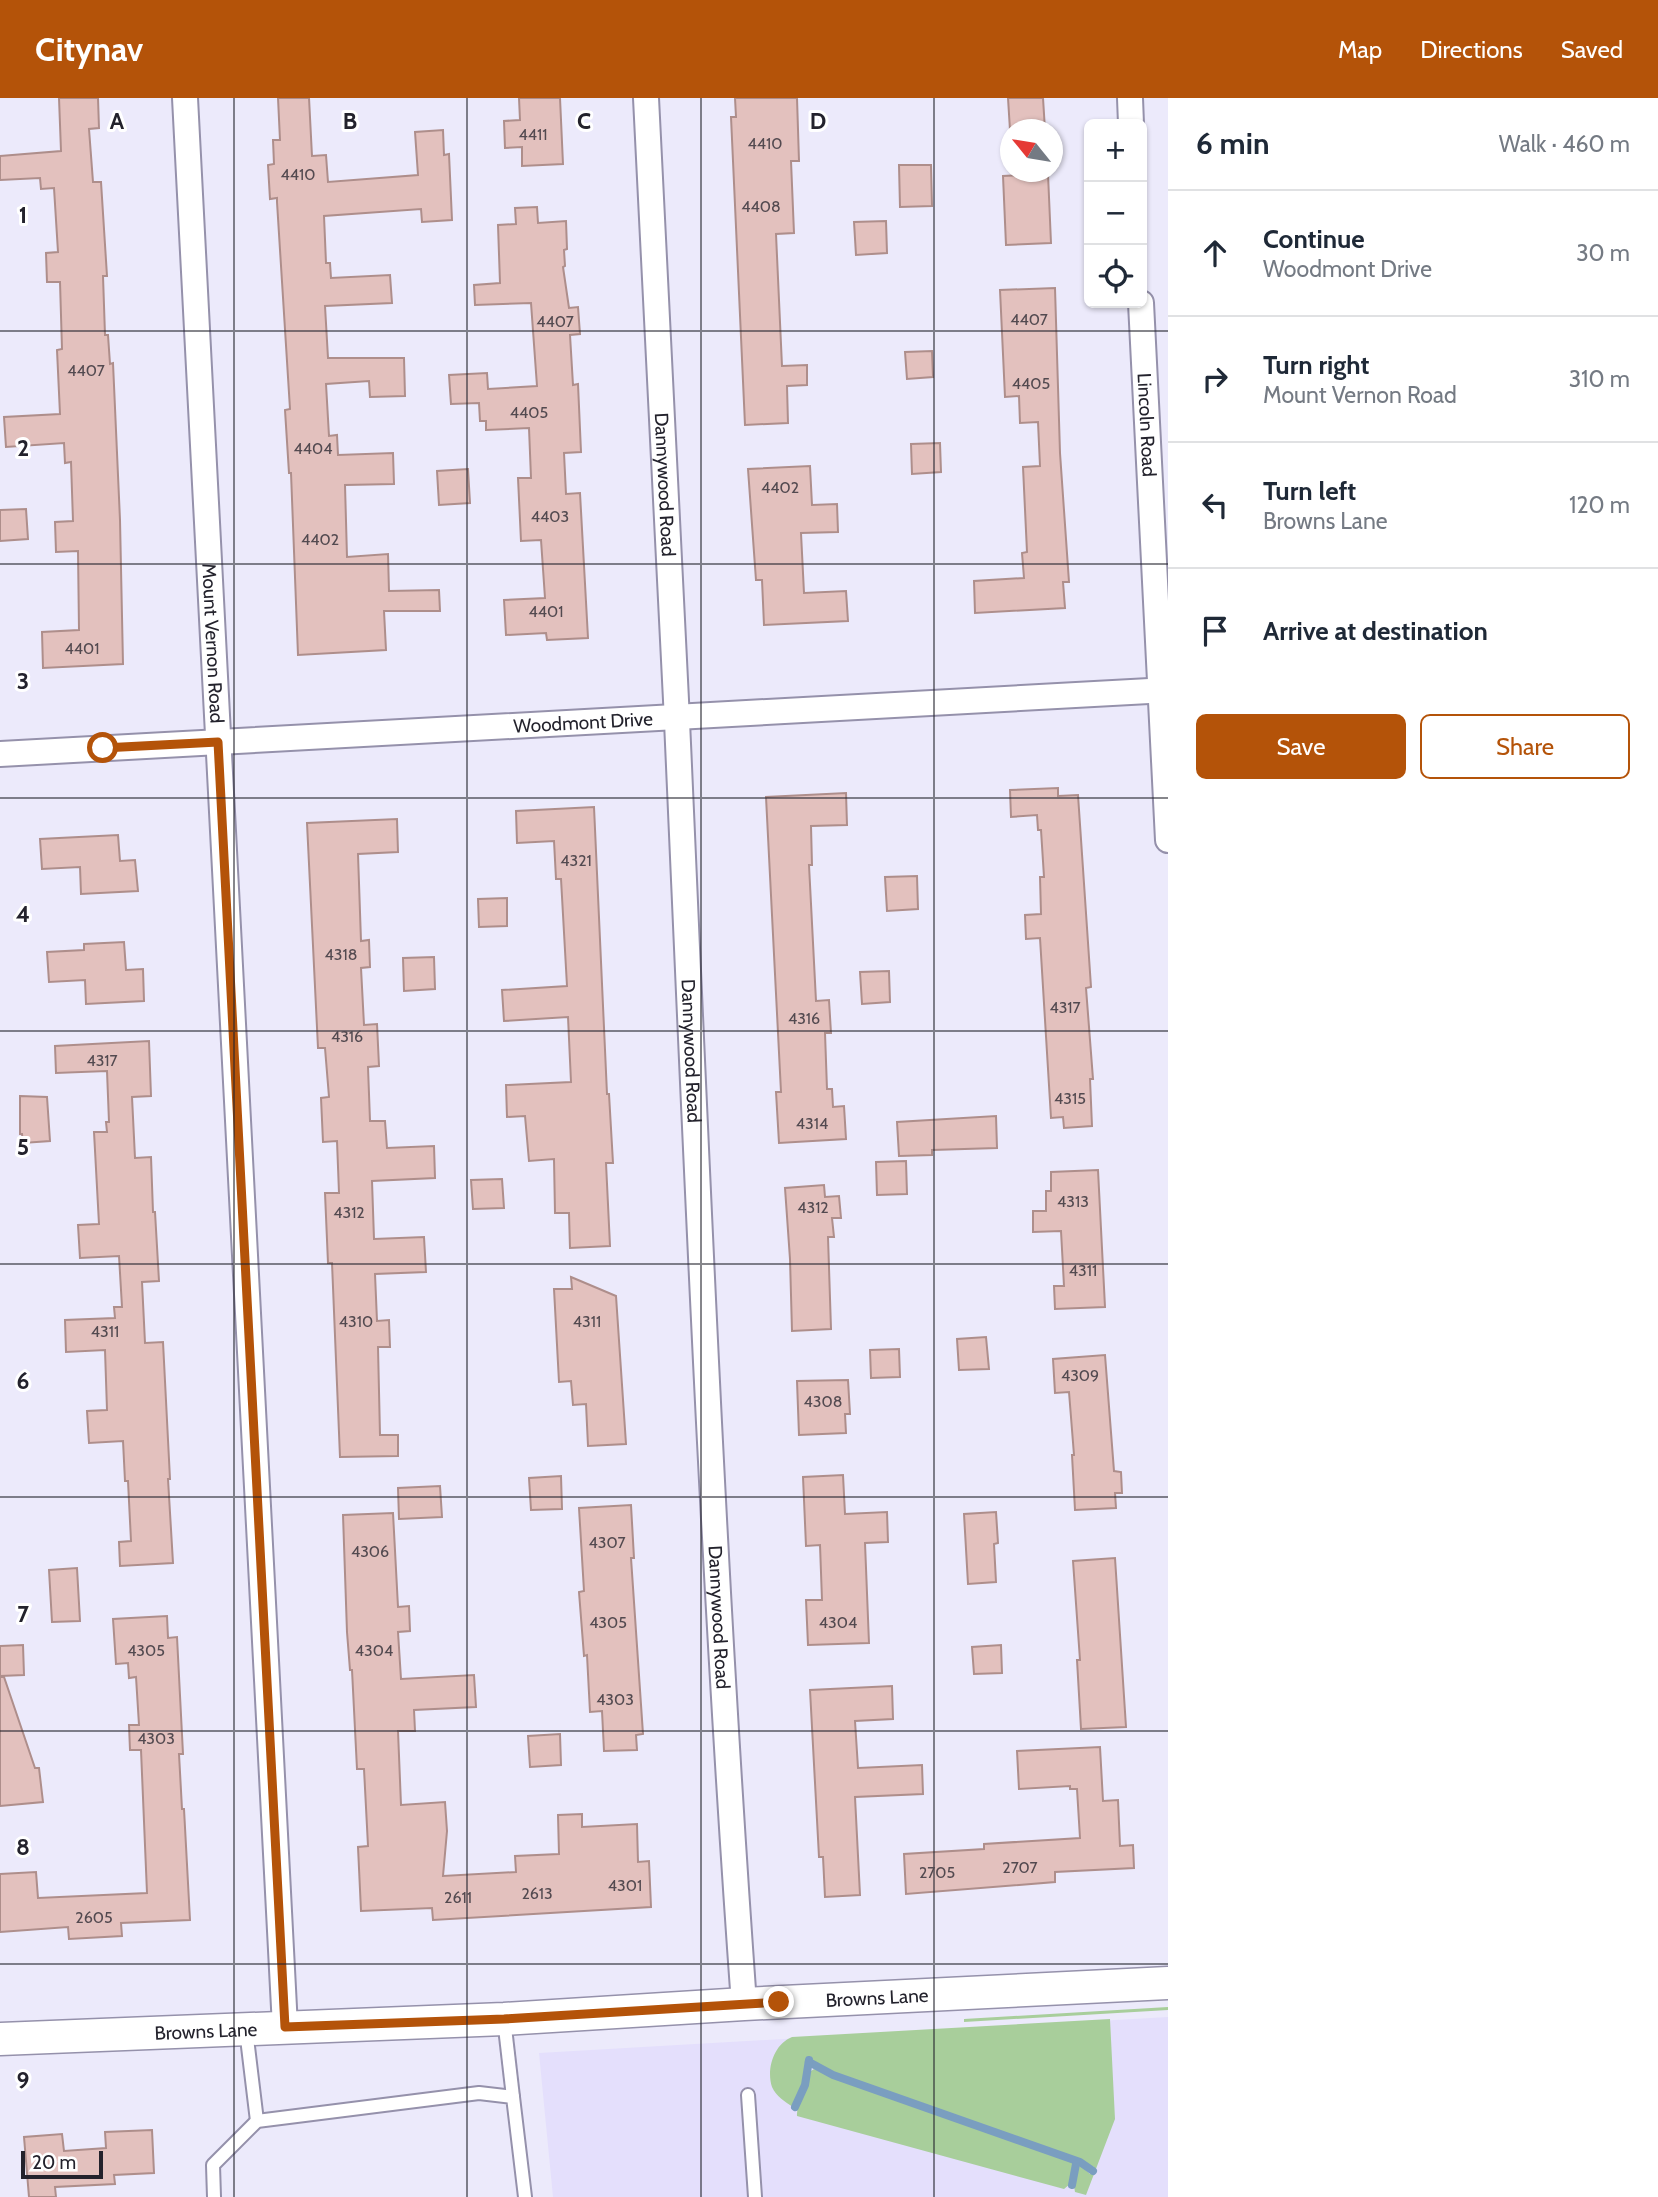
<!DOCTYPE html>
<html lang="en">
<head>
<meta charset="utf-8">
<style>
	body { margin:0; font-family:Cabin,sans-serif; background:#f2f2f3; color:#1f2937 }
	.controls { position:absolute; right:21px; top:21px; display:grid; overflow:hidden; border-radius:10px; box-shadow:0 2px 5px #0004 }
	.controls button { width:63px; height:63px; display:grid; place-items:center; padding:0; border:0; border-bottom:2px solid #e0e1e3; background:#fff; color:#1f2937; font:35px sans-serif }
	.compass { position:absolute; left:1000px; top:21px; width:63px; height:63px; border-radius:50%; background:#fff; box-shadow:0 2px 5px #0004; rotate:300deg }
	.scale { position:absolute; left:21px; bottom:18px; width:82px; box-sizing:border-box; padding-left:7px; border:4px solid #23222c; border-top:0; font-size:19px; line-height:24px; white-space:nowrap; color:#23222c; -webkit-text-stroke:5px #fff; paint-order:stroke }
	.stop { position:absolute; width:21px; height:21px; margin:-16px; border:5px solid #b45309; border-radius:50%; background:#fff }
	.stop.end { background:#b45309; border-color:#fff; box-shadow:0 2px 7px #0008 }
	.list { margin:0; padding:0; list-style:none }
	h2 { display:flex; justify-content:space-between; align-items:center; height:91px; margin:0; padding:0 28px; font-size:30px }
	h2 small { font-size:23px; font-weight:400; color:#747a83 }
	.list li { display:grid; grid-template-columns:46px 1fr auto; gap:21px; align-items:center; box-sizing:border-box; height:126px; padding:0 28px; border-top:2px solid #e0e1e3 }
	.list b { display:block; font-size:26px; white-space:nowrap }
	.list p { margin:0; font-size:23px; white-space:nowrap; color:#747a83 }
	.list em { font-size:23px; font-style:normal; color:#747a83 }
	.actions { display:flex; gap:14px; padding:21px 28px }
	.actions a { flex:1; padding:16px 0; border:2px solid #b45309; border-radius:10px; text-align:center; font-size:24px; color:#b45309 }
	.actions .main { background:#b45309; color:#fff }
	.icon { flex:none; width:38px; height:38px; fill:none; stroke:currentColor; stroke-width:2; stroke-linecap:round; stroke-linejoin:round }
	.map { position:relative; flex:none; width:1168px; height:2099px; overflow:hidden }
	header { display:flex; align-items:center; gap:42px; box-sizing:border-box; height:98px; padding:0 35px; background:#b45309; color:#fff }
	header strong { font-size:33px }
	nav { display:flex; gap:38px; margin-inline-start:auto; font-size:24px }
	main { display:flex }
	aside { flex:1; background:#fff }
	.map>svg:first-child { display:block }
	.built { fill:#e4dffc }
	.green { fill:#a8ce9b }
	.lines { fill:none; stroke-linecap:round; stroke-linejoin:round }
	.stream { stroke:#7a9ec0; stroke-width:8 }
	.building { fill:#e3c1be; stroke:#ae8e8b; stroke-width:2 }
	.service-casing { stroke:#9591ab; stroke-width:16 }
	.minor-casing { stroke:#9591ab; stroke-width:28 }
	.tertiary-casing { stroke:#9591ab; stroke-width:35 }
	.service { stroke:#fff; stroke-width:12 }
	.minor { stroke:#fff; stroke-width:24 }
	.tertiary { stroke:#fff; stroke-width:32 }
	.route { stroke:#b45309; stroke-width:9 }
	.grid { fill:none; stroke:#23222c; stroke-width:2; stroke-opacity:0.55 }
	.labels { text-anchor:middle; stroke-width:6; stroke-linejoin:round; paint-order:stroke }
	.number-label { font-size:16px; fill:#534a50 }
	.street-label { font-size:19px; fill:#23222c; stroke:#fff }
	.grid-label { font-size:23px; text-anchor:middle; font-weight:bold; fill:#23222c; stroke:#fff; stroke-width:6; stroke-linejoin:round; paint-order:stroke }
</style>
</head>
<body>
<header>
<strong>Citynav</strong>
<nav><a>Map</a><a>Directions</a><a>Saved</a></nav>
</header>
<main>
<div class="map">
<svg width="1168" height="2099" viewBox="0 0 1168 2099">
	<rect width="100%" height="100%" fill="#eceafb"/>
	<path class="built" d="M 1168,1919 L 1168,2099 L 553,2099 L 539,1955 Z"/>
	<g class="green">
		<path d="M 1168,1909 L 1168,1912 L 964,1924 L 964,1921 Z"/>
		<path d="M 1110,1921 L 1115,2021 L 1086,2097 L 1075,2094 C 1073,2085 1074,2073 1080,2067 L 1090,2076 L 1094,2073 L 1094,2069 L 1072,2060 L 839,1977 L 812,1963 L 810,1958 L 806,1960 L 804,1984 L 793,2009 C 785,2004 776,1998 772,1989 C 766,1971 774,1946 792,1939 Z"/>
		<path d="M 814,1971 L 1075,2065 L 1070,2086 L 1064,2091 L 797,2018 C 796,2006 808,1987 811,1973 Z"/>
	</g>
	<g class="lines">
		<g class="stream">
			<path d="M 809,1964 L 833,1977 L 1080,2064 L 1093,2073"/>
			<path d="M 795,2009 L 805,1987 L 809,1962"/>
			<path d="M 1072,2087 L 1076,2066"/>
		</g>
	</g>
	<g class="building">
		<path d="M 59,0 L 98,0 L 99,30 L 89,31 L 93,84 L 101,84 L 107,178 L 103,178 L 105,237 L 108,237 L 110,266 L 113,265 L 120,422 L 123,566 L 43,570 L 42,534 L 79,532 L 78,453 L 56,454 L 55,424 L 73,423 L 71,364 L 65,365 L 64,345 L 6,349 L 4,319 L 60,316 L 57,252 L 62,251 L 60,184 L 47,184 L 46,155 L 58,154 L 54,90 L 41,91 L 40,80 L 0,82 L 0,58 L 61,53 Z"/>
		<path d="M 278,0 L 309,0 L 312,58 L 326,57 L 328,84 L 418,77 L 415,34 L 443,32 L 444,57 L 449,56 L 452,122 L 422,124 L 421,111 L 324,118 L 326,165 L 330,165 L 331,180 L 390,177 L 392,205 L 325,208 L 328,260 L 404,260 L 405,298 L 370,299 L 369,283 L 326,286 L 329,338 L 337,337 L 338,357 L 393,355 L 394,386 L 345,387 L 347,459 L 388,456 L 389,493 L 439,492 L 440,513 L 384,513 L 386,552 L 298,557 L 291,375 L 289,375 L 285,312 L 290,311 L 277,104 L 277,100 L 270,101 L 268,67 L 274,66 L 273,42 L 280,42 Z"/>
		<path d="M 519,0 L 560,0 L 563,66 L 522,68 L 522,49 L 505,50 L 504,23 L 520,22 Z"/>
		<path d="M 735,0 L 797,0 L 799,63 L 791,63 L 794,135 L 776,136 L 782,268 L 807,267 L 807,287 L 787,288 L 788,325 L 745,327 L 731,19 L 736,19 Z"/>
		<path d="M 1008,0 L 1043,0 L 1045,32 L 1010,32 Z"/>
		<path d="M 899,67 L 931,67 L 932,108 L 900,109 Z"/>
		<path d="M 1048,76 L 1051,145 L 1006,147 L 1003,78 Z"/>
		<path d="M 537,109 L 538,125 L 566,123 L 567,151 L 564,152 L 565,168 L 563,169 L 569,210 L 578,209 L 580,236 L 570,237 L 573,287 L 578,286 L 581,354 L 564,355 L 566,396 L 580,395 L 588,540 L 547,542 L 546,535 L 506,537 L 504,502 L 545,500 L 541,442 L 521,443 L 518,380 L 531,380 L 529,330 L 486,332 L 486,323 L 480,323 L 479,305 L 451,306 L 449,277 L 487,275 L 488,291 L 537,288 L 531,205 L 475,207 L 474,187 L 500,185 L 498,127 L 516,126 L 515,110 Z"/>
		<path d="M 886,123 L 887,155 L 856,157 L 854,124 Z"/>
		<path d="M 1055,190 L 1060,355 L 1069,484 L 1063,484 L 1065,510 L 975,515 L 974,483 L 1024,480 L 1022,455 L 1027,454 L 1023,369 L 1040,368 L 1038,324 L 1020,325 L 1019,298 L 1005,299 L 1000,192 Z"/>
		<path d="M 932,253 L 933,279 L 907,281 L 905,254 Z"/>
		<path d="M 940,345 L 941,374 L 912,376 L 911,346 Z"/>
		<path d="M 810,368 L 812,407 L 837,406 L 838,434 L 801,435 L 804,495 L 846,493 L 848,523 L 764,527 L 762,482 L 756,482 L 748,371 Z"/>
		<path d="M 468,371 L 470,405 L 439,407 L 437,373 Z"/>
		<path d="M 26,411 L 28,441 L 0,443 L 0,412 Z"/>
		<path d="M 1058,690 L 1058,698 L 1078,697 L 1091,889 L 1086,890 L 1093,981 L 1090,981 L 1092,1028 L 1064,1030 L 1063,1019 L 1051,1020 L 1040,840 L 1026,841 L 1025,817 L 1041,816 L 1040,779 L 1044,779 L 1041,732 L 1038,732 L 1037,717 L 1011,719 L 1010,692 Z"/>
		<path d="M 846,695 L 847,727 L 811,728 L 812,767 L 809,767 L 816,903 L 829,902 L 831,935 L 825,935 L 827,991 L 832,991 L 833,1009 L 844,1008 L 846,1041 L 779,1045 L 776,994 L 781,994 L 766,699 Z"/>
		<path d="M 594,709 L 607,996 L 609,996 L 613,1065 L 606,1065 L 610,1148 L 570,1150 L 569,1115 L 555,1115 L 554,1061 L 529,1063 L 525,1018 L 507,1019 L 506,987 L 571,984 L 568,919 L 504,923 L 502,892 L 567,888 L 561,781 L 556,781 L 554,743 L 517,745 L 516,713 Z"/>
		<path d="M 397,721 L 398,754 L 358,756 L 361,843 L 369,842 L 370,869 L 361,870 L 364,927 L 377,926 L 379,968 L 368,969 L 370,1023 L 385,1023 L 387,1050 L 434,1048 L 435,1080 L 372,1083 L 374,1141 L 424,1139 L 426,1174 L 375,1176 L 377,1223 L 389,1222 L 390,1249 L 378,1249 L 380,1337 L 398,1337 L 398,1358 L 340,1359 L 332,1165 L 328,1165 L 325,1095 L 339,1095 L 337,1043 L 323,1044 L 321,1000 L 329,999 L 325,950 L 318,950 L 307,725 Z"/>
		<path d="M 118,737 L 120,763 L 135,762 L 138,793 L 81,796 L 80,769 L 42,771 L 40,741 Z"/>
		<path d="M 917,778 L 918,811 L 887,813 L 885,779 Z"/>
		<path d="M 507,800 L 507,828 L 479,829 L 478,801 Z"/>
		<path d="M 124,844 L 126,872 L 143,871 L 144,903 L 86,906 L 85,882 L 49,884 L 47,854 L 84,852 L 84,846 Z"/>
		<path d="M 434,859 L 435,891 L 404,893 L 403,860 Z"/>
		<path d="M 889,873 L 890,904 L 862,906 L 860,874 Z"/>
		<path d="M 149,943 L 151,998 L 132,999 L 135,1060 L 151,1059 L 153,1114 L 155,1114 L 159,1183 L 142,1184 L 145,1245 L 163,1244 L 170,1381 L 168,1381 L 173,1465 L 120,1468 L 119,1444 L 131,1443 L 128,1383 L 125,1383 L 123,1343 L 89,1345 L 87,1313 L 107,1312 L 105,1252 L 66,1254 L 65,1222 L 115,1220 L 114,1209 L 122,1209 L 119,1158 L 80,1160 L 78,1127 L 99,1126 L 94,1034 L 107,1034 L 106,1024 L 109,1024 L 107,973 L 56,975 L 55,948 Z"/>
		<path d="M 20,998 L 47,999 L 50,1043 L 23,1045 L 22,1036 L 20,1036 Z"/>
		<path d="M 996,1018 L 997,1050 L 932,1052 L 932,1057 L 899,1058 L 897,1024 Z"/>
		<path d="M 906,1063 L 907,1096 L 877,1097 L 876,1064 Z"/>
		<path d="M 1098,1072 L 1105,1209 L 1055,1211 L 1054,1188 L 1064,1188 L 1061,1133 L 1033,1134 L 1033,1113 L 1046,1113 L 1046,1093 L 1051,1093 L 1051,1074 Z"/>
		<path d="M 502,1081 L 504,1110 L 473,1111 L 471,1082 Z"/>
		<path d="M 824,1087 L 825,1099 L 839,1098 L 841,1120 L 832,1120 L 834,1139 L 828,1139 L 831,1231 L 792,1233 L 790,1161 L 785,1090 Z"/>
		<path d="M 571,1179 L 616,1198 L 626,1346 L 588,1348 L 586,1306 L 573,1307 L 571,1283 L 559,1284 L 554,1191 L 572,1191 Z"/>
		<path d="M 986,1239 L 989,1271 L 959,1272 L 957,1241 Z"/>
		<path d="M 899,1251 L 900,1279 L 871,1280 L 870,1252 Z"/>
		<path d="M 1105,1257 L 1114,1373 L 1121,1374 L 1122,1395 L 1115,1395 L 1116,1410 L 1075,1412 L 1072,1357 L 1074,1357 L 1069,1294 L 1055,1295 L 1053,1261 Z"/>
		<path d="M 848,1282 L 850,1316 L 845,1316 L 846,1335 L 799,1337 L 797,1283 Z"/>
		<path d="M 843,1377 L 845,1416 L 887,1414 L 888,1444 L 865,1445 L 869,1545 L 808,1547 L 806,1502 L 822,1502 L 820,1447 L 806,1448 L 803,1379 Z"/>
		<path d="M 561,1378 L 562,1411 L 531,1412 L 529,1380 Z"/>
		<path d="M 440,1388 L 442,1419 L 399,1421 L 398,1390 Z"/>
		<path d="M 631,1407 L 634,1460 L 631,1460 L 643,1636 L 636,1637 L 637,1652 L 604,1653 L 602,1613 L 590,1614 L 587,1557 L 584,1558 L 579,1494 L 584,1493 L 579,1410 Z"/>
		<path d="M 996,1414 L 998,1445 L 994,1446 L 996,1484 L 968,1486 L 964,1416 Z"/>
		<path d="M 393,1415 L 398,1509 L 409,1508 L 410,1533 L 398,1534 L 401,1581 L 474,1577 L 476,1609 L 414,1612 L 415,1633 L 398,1633 L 401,1707 L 445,1704 L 447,1733 L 443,1778 L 516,1774 L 515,1758 L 559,1756 L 558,1717 L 582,1716 L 582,1729 L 637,1726 L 638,1764 L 649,1763 L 651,1809 L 433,1822 L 432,1810 L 361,1813 L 358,1749 L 368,1748 L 364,1671 L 357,1671 L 352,1572 L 350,1572 L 347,1534 L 343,1417 Z"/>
		<path d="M 1115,1460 L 1126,1629 L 1081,1631 L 1077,1562 L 1080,1562 L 1073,1463 Z"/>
		<path d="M 77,1470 L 80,1523 L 52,1524 L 49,1472 Z"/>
		<path d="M 167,1518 L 168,1540 L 177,1539 L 183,1656 L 179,1656 L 182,1711 L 184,1711 L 190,1822 L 121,1825 L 122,1838 L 69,1841 L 68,1829 L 0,1834 L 0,1776 L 36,1774 L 38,1800 L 147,1795 L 141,1652 L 130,1652 L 129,1627 L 139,1627 L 136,1579 L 129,1580 L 128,1565 L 116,1566 L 113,1521 Z"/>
		<path d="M 23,1547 L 24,1577 L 0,1578 L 0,1548 Z"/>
		<path d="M 1001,1547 L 1002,1575 L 974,1576 L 972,1549 Z"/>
		<path d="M 0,1579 L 4,1579 L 35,1670 L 39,1670 L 43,1704 L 0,1708 Z"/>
		<path d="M 892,1588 L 893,1621 L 855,1623 L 858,1670 L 922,1667 L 923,1696 L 855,1699 L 860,1797 L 825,1799 L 823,1759 L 819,1759 L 810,1592 Z"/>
		<path d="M 560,1636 L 561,1667 L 530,1669 L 528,1638 Z"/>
		<path d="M 1100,1649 L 1103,1703 L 1118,1702 L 1120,1748 L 1133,1747 L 1134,1770 L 1055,1774 L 1055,1784 L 906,1796 L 904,1756 L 984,1751 L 984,1746 L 1080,1740 L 1077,1691 L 1070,1691 L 1070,1688 L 1019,1691 L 1017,1653 Z"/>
		<path d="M 152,2032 L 154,2075 L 114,2077 L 115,2086 L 55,2089 L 56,2099 L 29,2099 L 24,2039 L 62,2036 L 64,2053 L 106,2050 L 105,2034 Z"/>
	</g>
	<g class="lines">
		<g class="service-casing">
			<g id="service">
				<path d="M 504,1921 L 513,1999"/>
				<path d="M 246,1932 L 257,2023"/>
				<path d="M 748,1997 L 755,2099"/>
				<path d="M 214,2099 L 213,2067 L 257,2023 L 479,1995 L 513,1999 L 525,2099"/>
			</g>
		</g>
		<g class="minor-casing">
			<g id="minor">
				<path id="s1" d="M 185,0 L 285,1929"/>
				<path id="s2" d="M 646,0 C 656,207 667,415 677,623 C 696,1050 713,1478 744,1906"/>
				<path d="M 1130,0 L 1131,26"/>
				<path id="s3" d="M 1141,205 L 1168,742"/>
				<path id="s4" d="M 0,656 L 1168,592"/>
			</g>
		</g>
		<g class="tertiary-casing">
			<g id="tertiary">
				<path id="s5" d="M 0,1941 L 504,1921 L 744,1906 L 1168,1885"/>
			</g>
		</g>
		<use href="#service" class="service"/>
		<use href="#minor" class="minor"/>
		<use href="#tertiary" class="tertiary"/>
	</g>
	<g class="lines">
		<path class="route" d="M 103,650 L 218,644 L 285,1929 L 504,1921 L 779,1904"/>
	</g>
	<path class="grid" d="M 234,0 L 234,2099M 467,0 L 467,2099M 701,0 L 701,2099M 934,0 L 934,2099M 0,233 L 1168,233M 0,466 L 1168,466M 0,700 L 1168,700M 0,933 L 1168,933M 0,1166 L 1168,1166M 0,1399 L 1168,1399M 0,1633 L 1168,1633M 0,1866 L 1168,1866"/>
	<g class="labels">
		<g class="number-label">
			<text x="533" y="42">4411</text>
			<text x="765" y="51">4410</text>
			<text x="298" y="82">4410</text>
			<text x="761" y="114">4408</text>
			<text x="1029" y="227">4407</text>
			<text x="555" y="229">4407</text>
			<text x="86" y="278">4407</text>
			<text x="1031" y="291">4405</text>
			<text x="529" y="320">4405</text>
			<text x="313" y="356">4404</text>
			<text x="780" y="395">4402</text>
			<text x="550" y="424">4403</text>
			<text x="320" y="447">4402</text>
			<text x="546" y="519">4401</text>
			<text x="82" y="556">4401</text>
			<text x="576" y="768">4321</text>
			<text x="341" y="862">4318</text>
			<text x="1065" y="915">4317</text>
			<text x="804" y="926">4316</text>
			<text x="347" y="944">4316</text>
			<text x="102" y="968">4317</text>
			<text x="1070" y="1006">4315</text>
			<text x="812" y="1031">4314</text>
			<text x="1073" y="1109">4313</text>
			<text x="813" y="1115">4312</text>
			<text x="349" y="1120">4312</text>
			<text x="1083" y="1178">4311</text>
			<text x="356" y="1229">4310</text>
			<text x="587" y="1229">4311</text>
			<text x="105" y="1239">4311</text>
			<text x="1080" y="1283">4309</text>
			<text x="823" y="1309">4308</text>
			<text x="607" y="1450">4307</text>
			<text x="370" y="1459">4306</text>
			<text x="608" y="1530">4305</text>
			<text x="838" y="1530">4304</text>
			<text x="146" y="1558">4305</text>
			<text x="374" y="1558">4304</text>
			<text x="615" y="1607">4303</text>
			<text x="156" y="1646">4303</text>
			<text x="1020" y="1775">2707</text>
			<text x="937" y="1780">2705</text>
			<text x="625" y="1793">4301</text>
			<text x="537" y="1801">2613</text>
			<text x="458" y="1805">2611</text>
			<text x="94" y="1825">2605</text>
		</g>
		<g class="street-label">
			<text dy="7" stroke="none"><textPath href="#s3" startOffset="122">Lincoln Road</textPath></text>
			<text dy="7" stroke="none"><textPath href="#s2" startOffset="387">Dannywood Road</textPath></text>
			<text dy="7" stroke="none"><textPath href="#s1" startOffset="546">Mount Vernon Road</textPath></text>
			<text dy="7" stroke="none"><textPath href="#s4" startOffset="584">Woodmont Drive</textPath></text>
			<text dy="7" stroke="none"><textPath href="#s2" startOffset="954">Dannywood Road</textPath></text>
			<text dy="7" stroke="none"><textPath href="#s2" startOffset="1521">Dannywood Road</textPath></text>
			<text dy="7" stroke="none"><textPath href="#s5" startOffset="878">Browns Lane</textPath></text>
			<text dy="7" stroke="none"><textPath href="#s5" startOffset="206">Browns Lane</textPath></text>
		</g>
	</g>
	<g class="grid-label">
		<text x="117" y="31">A</text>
		<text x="350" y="31">B</text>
		<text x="584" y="31">C</text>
		<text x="818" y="31">D</text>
		<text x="23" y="125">1</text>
		<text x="23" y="358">2</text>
		<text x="23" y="591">3</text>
		<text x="23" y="824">4</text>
		<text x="23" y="1057">5</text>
		<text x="23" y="1291">6</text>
		<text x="23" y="1524">7</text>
		<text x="23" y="1757">8</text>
		<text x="23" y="1990">9</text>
	</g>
</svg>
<div class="controls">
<button>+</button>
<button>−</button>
<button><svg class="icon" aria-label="locate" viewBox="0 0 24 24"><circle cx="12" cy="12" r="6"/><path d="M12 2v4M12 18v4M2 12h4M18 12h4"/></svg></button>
</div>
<svg class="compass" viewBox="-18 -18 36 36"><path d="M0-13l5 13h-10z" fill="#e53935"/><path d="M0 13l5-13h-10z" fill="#747a83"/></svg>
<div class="scale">20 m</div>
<div class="stop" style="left:103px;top:650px"></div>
<div class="stop end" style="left:779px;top:1904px"></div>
</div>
<aside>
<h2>6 min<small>Walk · 460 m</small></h2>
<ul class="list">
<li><svg class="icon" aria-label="ahead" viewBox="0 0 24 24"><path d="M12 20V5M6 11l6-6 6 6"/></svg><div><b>Continue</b><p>Woodmont Drive</p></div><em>30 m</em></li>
<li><svg class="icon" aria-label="right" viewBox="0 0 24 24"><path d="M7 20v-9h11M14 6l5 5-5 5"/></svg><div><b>Turn right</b><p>Mount Vernon Road</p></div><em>310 m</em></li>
<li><svg class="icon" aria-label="left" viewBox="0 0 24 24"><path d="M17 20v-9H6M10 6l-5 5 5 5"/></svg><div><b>Turn left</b><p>Browns Lane</p></div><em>120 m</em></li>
<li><svg class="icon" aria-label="arrive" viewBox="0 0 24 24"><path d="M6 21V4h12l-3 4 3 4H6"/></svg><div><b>Arrive at destination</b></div></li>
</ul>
<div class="actions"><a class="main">Save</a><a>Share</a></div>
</aside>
</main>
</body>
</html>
